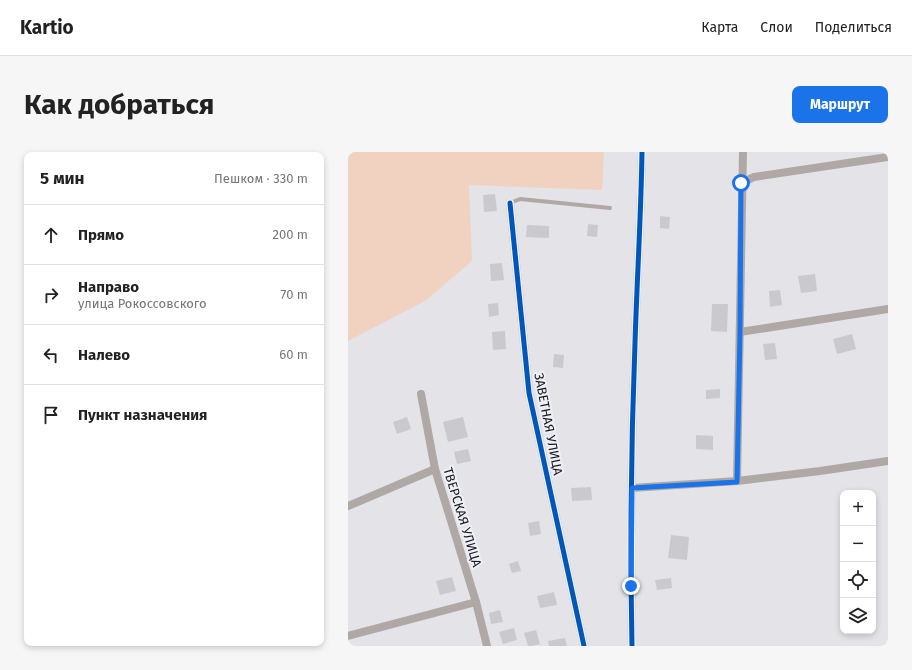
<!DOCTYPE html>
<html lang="ru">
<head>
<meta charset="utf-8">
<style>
	body { margin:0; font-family:"Fira Sans",sans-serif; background:#f6f6f6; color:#222 }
	.controls { position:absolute; right:12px; bottom:12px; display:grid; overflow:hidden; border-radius:8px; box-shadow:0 2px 6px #0003 }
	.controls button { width:36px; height:36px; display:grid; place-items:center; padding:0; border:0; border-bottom:1px solid #e0e0e0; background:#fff; color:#222; font:20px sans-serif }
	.stop { position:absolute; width:12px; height:12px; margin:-9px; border:3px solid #1a73e8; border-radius:50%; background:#fff }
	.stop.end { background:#1a73e8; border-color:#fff; box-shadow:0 1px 4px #0008 }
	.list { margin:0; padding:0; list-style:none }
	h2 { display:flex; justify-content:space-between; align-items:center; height:52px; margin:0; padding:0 16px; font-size:17px }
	h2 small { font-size:13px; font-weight:400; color:#767676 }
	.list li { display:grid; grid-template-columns:26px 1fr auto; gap:12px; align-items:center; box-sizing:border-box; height:60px; padding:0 16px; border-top:1px solid #e0e0e0 }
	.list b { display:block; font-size:15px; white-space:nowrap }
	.list p { margin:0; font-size:13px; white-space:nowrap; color:#767676 }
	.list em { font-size:13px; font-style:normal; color:#767676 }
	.icon { flex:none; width:22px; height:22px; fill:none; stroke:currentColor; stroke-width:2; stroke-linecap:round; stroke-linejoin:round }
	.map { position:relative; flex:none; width:540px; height:494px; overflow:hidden; border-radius:8px }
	header { display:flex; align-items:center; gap:24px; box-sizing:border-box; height:56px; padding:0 20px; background:#fff; border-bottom:1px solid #e0e0e0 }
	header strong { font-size:19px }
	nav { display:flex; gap:22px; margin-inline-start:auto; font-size:14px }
	.intro { display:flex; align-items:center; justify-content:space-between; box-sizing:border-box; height:96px; padding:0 24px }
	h1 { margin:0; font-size:28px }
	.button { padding:10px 18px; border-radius:8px; background:#1a73e8; color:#fff; font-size:14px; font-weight:700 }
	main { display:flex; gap:24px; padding:0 24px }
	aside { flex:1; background:#fff; border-radius:8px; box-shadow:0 2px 6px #0003 }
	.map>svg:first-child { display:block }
	.green { fill:#f1d2c1 }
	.building { fill:#cacace }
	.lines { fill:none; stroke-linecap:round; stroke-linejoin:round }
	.lane { stroke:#b0a8a4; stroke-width:4 }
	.street { stroke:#b0a8a4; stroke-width:8 }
	.cycleway-casing { stroke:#efeff8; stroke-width:8 }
	.cycleway { stroke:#0057b8; stroke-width:5 }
	.route { stroke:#1a73e8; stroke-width:5 }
	.labels { text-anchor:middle; stroke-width:4; stroke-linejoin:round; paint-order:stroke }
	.street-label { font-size:13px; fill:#17181b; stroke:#efeff8 }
</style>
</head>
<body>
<header>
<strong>Kartio</strong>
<nav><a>Карта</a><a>Слои</a><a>Поделиться</a></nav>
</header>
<div class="intro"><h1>Как добраться</h1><a class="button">Маршрут</a></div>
<main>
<aside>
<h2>5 мин<small>Пешком · 330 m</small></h2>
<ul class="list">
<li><svg class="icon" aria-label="ahead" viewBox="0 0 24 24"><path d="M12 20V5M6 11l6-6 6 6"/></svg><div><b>Прямо</b></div><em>200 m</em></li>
<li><svg class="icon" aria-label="right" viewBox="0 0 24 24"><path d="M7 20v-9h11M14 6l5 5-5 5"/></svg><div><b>Направо</b><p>улица Рокоссовского</p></div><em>70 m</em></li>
<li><svg class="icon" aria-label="left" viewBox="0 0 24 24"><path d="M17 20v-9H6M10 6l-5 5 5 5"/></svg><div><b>Налево</b></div><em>60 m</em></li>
<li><svg class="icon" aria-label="arrive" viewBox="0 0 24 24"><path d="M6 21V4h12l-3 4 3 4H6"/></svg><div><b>Пункт назначения</b></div></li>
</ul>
</aside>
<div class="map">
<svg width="540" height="494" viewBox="0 0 540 494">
	<rect width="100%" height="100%" fill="#e3e3e8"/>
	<path class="green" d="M 0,0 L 256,0 L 254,38 L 121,33 L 124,109 L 77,149 L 0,189 Z"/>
	<g class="building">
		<path d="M 147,42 L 149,59 L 136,60 L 135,43 Z"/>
		<path d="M 312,64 L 322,65 L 321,77 L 312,76 Z"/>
		<path d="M 240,72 L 250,73 L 249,85 L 239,84 Z"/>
		<path d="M 179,73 L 201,74 L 201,86 L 178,85 Z"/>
		<path d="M 154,111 L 156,128 L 143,129 L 142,112 Z"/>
		<path d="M 467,122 L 469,139 L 453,141 L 450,124 Z"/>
		<path d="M 432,138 L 434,153 L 422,155 L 421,139 Z"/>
		<path d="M 150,151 L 151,163 L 141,165 L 140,152 Z"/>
		<path d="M 364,152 L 380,152 L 379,180 L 363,179 Z"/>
		<path d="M 157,179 L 158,197 L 145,198 L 144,180 Z"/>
		<path d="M 504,182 L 508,197 L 489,202 L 485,187 Z"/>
		<path d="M 427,191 L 429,207 L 417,208 L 415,192 Z"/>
		<path d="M 206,202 L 216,203 L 215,216 L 205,215 Z"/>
		<path d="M 372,237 L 372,246 L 358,247 L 358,238 Z"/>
		<path d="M 59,265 L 63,277 L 49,282 L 45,270 Z"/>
		<path d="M 115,265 L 120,285 L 100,290 L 95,270 Z"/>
		<path d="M 348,283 L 365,284 L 365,298 L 348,297 Z"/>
		<path d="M 120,297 L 123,309 L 109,312 L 106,300 Z"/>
		<path d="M 243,335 L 244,348 L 224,349 L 223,336 Z"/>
		<path d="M 191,369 L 193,382 L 182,384 L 180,371 Z"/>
		<path d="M 323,383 L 341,385 L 339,408 L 320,406 Z"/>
		<path d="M 170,409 L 173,419 L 164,421 L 161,412 Z"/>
		<path d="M 104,425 L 108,439 L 92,443 L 88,429 Z"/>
		<path d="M 323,426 L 324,436 L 309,438 L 307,428 Z"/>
		<path d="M 206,440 L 209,453 L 192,456 L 189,444 Z"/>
		<path d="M 152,458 L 155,470 L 143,472 L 141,461 Z"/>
		<path d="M 166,476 L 169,488 L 155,492 L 151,480 Z"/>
		<path d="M 188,478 L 192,492 L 184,494 L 180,494 L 176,481 Z"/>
		<path d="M 217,486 L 219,494 L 201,494 L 200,489 Z"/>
	</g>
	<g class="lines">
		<path class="lane" d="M 162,51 L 172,47 L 262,56"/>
		<g class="street">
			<path d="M 393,31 L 406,25 L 540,5"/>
			<path d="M 162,51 L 181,241 L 236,494"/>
			<path d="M 392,180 L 540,157"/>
			<path d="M 73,242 L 87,317 L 128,450 L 139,494"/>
			<path d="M 389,329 L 395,0"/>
			<path d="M 284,336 L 389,329 L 472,319 L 540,309"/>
			<path d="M 0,354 L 87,317"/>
			<path d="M 0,484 L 128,450"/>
			<path d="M 284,494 C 282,393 283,292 287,191 C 289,127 293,64 294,0"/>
		</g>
		<g class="cycleway-casing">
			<g id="cycleway">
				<path d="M 162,51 L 181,241 L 236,494"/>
				<path d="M 284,494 C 282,393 283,292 287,191 C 289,127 293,64 294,0"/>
			</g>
		</g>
		<use href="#cycleway" class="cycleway"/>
	</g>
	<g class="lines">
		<path class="route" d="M 283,434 L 284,336 L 389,330 L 392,180 L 393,31"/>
	</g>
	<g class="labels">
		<g class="street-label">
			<text transform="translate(201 272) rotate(79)" y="5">ЗАВЕТНАЯ УЛИЦА</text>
			<text transform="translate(115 365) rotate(73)" y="5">ТВЕРСКАЯ УЛИЦА</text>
		</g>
	</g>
</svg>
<div class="controls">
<button>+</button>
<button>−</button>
<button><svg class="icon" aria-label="locate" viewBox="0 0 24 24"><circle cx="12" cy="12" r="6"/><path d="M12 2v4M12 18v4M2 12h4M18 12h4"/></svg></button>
<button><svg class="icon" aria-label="layers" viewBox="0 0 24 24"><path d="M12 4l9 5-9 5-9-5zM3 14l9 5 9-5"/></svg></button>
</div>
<div class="stop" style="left:393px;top:31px"></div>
<div class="stop end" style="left:283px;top:434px"></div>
</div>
</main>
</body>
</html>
